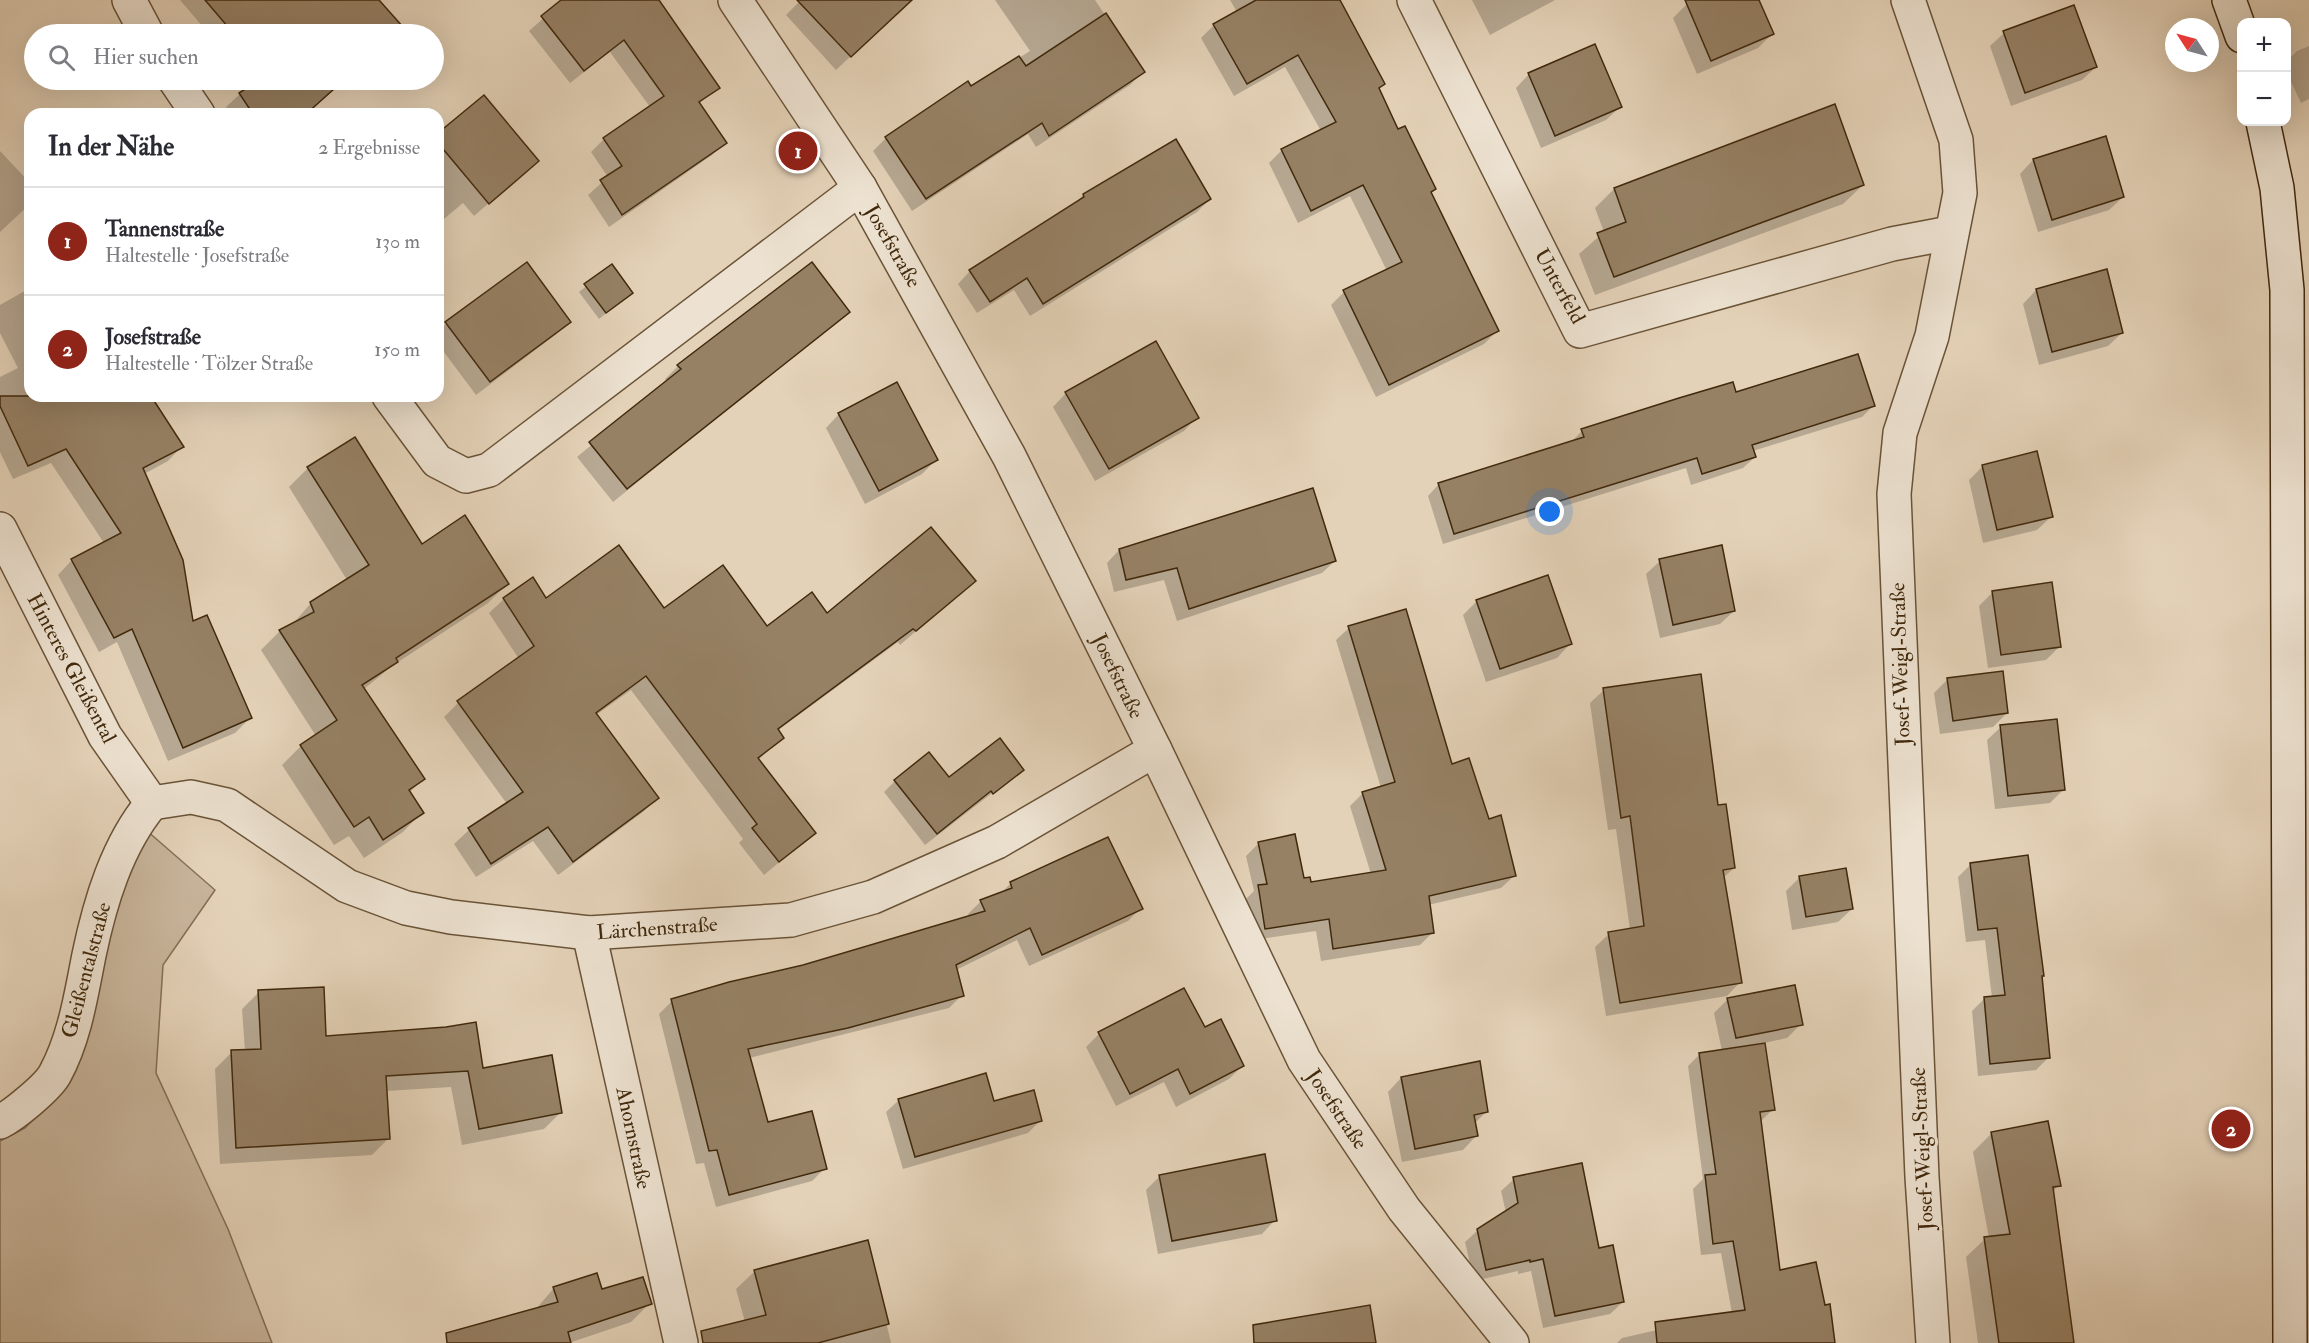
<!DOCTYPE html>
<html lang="de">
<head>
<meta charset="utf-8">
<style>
	body { margin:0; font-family:"IM FELL Double Pica",serif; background:#f7f7f7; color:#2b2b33 }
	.controls { position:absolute; right:18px; top:18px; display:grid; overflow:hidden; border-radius:12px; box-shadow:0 6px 24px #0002 }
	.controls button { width:54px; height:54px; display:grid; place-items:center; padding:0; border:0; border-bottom:2px solid #e1e1e2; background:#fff; color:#2b2b33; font:30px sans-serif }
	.compass { position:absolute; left:2165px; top:18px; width:54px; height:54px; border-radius:50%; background:#fff; box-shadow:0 6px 24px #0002; rotate:306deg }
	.you { position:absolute; left:1550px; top:512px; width:21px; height:21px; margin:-15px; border:4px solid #fff; border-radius:50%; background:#1a73e8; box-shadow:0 0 0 9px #1a73e833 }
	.badge { display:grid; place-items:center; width:39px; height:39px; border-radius:50%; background:#8f2418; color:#fff; font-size:20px; font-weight:700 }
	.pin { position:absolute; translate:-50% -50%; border:3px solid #fff; box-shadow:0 2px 6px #0006 }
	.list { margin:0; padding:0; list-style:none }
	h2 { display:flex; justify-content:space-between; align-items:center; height:78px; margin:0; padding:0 24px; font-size:26px }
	h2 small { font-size:20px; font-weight:400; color:#7c7c81 }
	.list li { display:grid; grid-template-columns:39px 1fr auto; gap:18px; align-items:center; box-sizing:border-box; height:108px; padding:0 24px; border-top:2px solid #e1e1e2 }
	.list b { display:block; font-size:22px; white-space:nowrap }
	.list p { margin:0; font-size:20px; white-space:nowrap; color:#7c7c81 }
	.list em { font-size:20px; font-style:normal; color:#7c7c81 }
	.icon { flex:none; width:33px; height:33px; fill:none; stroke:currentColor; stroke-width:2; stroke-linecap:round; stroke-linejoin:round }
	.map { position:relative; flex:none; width:2309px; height:1343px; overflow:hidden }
	.search { position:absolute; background:#fff; box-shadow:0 6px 24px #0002; left:24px; top:24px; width:420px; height:66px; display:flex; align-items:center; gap:15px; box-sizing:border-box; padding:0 21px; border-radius:33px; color:#7c7c81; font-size:22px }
	.panel { position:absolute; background:#fff; box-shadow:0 6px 24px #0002; left:24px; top:108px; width:420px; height:294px; border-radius:18px }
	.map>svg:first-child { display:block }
	.green { fill:#c8b59b; stroke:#846f54; stroke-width:1.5 }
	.shadow { fill:#0003 }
	.building { fill:#968165; stroke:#41290c; stroke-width:1.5 }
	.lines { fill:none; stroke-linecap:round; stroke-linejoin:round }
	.minor-casing { stroke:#6a5337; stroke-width:36 }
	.secondary-casing { stroke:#41290c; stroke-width:36 }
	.minor { stroke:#ede2d1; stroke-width:33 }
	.secondary { stroke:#ede2d1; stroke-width:33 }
	.labels { text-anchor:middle; stroke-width:6; stroke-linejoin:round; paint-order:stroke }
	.street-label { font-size:21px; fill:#41290c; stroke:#ede2d1 }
</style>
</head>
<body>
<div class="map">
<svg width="2309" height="1343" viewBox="0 0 2309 1343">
	<rect width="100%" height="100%" fill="#e4d2b8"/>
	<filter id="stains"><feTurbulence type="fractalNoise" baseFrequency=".00333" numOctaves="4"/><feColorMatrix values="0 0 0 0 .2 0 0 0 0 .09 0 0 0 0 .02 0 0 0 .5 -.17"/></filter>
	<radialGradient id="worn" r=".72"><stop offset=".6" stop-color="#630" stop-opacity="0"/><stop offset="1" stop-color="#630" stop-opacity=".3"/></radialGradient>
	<path class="green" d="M 146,830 L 215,890 L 163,965 L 156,1073 L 228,1229 L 272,1343 L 0,1343 L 0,1141 L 25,1128 L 70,1081 L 123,886 Z"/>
	<g class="shadow">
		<path d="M 180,0 L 377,0 L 401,28 L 395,34 L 245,34 L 232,20 L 215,34 L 209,34 Z"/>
		<path d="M 564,0 L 659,0 L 677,28 L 709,94 L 699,104 L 725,142 L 712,155 L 609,227 L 588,195 L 608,177 L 591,152 L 604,139 L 650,107 L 610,52 L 570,83 L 529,31 Z"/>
		<path d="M 801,0 L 911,0 L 836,70 L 786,15 Z"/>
		<path d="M 995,0 L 1095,0 L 1143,72 L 1130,85 L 1036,147 L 1028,134 L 912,211 L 873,151 L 886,138 L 967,83 L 970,88 L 1030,51 Z"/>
		<path d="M 1230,0 L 1338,0 L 1383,84 L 1378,89 L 1397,131 L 1434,189 L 1430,193 L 1497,331 L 1484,344 L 1376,397 L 1331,305 L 1344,292 L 1387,271 L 1350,196 L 1298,223 L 1269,163 L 1282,150 L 1321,131 L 1285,67 L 1234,96 L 1201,38 L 1214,25 L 1237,12 Z"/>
		<path d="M 1472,0 L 1555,0 L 1490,35 Z"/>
		<path d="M 1697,0 L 1758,0 L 1772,34 L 1758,48 L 1697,74 L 1673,18 L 1687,4 Z"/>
		<path d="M 2073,7 L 2096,67 L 2082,80 L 2011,106 L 1990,46 L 2004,33 Z"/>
		<path d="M 2309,46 L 2309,99 L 2301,103 L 2286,71 L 2286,62 L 2297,51 Z"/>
		<path d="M 1529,74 L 1620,107 L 1606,120 L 1541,148 L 1516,88 Z"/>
		<path d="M 262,80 L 344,80 L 305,114 L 231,114 L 226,107 L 240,94 Z"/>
		<path d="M 438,135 L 537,161 L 474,216 L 463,203 L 438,224 Z"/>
		<path d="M 0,151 L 30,183 L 30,204 L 0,232 Z"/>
		<path d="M 2033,160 L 2123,197 L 2109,210 L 2038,232 L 2020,174 Z"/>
		<path d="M 1863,185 L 1843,204 L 1595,295 L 1579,254 L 1604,232 L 1595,208 L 1614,189 Z"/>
		<path d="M 1083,195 L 1210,199 L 1197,212 L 1030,316 L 1014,290 L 977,313 L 958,284 L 970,271 L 1072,206 Z"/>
		<path d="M 612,266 L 624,299 L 599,319 L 579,292 Z"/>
		<path d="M 30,288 L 30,396 L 149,396 L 182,446 L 168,461 L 144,474 L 192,623 L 250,718 L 235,733 L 168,761 L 117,642 L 99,652 L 58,575 L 72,560 L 104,543 L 51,463 L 13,479 L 0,452 L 0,377 L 18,368 L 0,333 L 0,305 Z"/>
		<path d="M 2036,290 L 2122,333 L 2108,346 L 2039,365 L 2023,304 Z"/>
		<path d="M 848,312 L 613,502 L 577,457 L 667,382 L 665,379 L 678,366 Z"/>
		<path d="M 569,322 L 555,335 L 476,395 L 438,344 L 438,332 L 446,324 Z"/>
		<path d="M 1066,393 L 1197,417 L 1184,431 L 1095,481 L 1053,407 Z"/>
		<path d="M 1735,394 L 1873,406 L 1862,417 L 1753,451 L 1755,457 L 1743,468 L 1691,485 L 1686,468 L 1443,544 L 1428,496 L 1439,484 L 1571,442 L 1582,431 Z"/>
		<path d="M 839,414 L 936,460 L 922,474 L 865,504 L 826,428 Z"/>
		<path d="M 1983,466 L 2051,517 L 2037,530 L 1983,543 L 1969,480 Z"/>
		<path d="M 308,468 L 421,546 L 507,584 L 488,603 L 392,666 L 364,689 L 423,779 L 409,793 L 422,812 L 403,832 L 364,858 L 349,836 L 334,845 L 282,765 L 301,746 L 316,736 L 261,650 L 280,631 L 292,625 L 311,603 L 347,580 L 289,487 Z"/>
		<path d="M 1119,550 L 1335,561 L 1322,573 L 1177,621 L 1164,580 L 1114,592 L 1107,563 Z"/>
		<path d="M 1660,561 L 1734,611 L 1720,624 L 1660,638 L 1646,574 Z"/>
		<path d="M 974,581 L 900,645 L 898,642 L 777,731 L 782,738 L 758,760 L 814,833 L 764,875 L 739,843 L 743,839 L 631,690 L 596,715 L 657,798 L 643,812 L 558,875 L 533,841 L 476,877 L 454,844 L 469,830 L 507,804 L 444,717 L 458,703 L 519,659 L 489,613 L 504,599 L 663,610 L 767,628 Z"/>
		<path d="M 1993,592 L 2060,646 L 2046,660 L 1988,668 L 1979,606 Z"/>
		<path d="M 1477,601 L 1570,644 L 1557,658 L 1486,682 L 1463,615 Z"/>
		<path d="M 1349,628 L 1451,765 L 1488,821 L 1514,876 L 1501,888 L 1428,905 L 1433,932 L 1420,945 L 1321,961 L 1316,931 L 1253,940 L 1246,899 L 1254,891 L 1246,856 L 1259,843 L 1310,884 L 1371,874 L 1350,806 L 1362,794 L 1381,788 L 1336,640 Z"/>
		<path d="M 1947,680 L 2007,713 L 1993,727 L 1940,734 L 1934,693 Z"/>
		<path d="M 1604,690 L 1717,807 L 1734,868 L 1723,878 L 1740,982 L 1727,996 L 1606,1016 L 1595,947 L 1609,934 L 1630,930 L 1616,829 L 1608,830 L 1590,703 Z"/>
		<path d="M 2001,727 L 2063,790 L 2050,803 L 1995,809 L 1987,740 Z"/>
		<path d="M 1022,770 L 925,845 L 884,792 L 895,781 L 949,779 Z"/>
		<path d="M 1107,839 L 1141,908 L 1128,921 L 1029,966 L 1017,940 L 956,970 L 962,995 L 949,1008 L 749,1058 L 767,1124 L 825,1168 L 812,1181 L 716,1207 L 704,1163 L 696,1164 L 659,1014 L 672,1001 L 803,967 L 970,917 L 968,914 L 981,901 L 1000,894 L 1010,884 Z"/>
		<path d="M 1971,864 L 2043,976 L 2040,978 L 2048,1058 L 2036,1070 L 1978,1076 L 1972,1011 L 1984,999 L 1992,998 L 1985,940 L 1966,942 L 1958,877 Z"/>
		<path d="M 1799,878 L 1852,909 L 1838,922 L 1792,930 L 1786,891 Z"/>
		<path d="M 259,992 L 325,1037 L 447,1029 L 481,1070 L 561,1112 L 544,1129 L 462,1145 L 451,1087 L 386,1091 L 388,1139 L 372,1155 L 220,1164 L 215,1069 L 232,1052 L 245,1051 L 242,1009 Z"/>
		<path d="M 1728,999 L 1801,1024 L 1787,1038 L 1764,1043 L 1773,1109 L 1760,1122 L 1778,1272 L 1833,1343 L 1617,1343 L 1622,1338 L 1732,1313 L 1721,1253 L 1701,1255 L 1693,1189 L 1703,1179 L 1688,1066 L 1700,1054 L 1722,1051 L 1714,1013 Z"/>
		<path d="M 1099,1034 L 1242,1066 L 1229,1079 L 1176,1107 L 1164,1082 L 1116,1106 L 1086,1047 Z"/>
		<path d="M 1401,1078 L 1486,1112 L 1474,1124 L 1476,1136 L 1463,1150 L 1402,1162 L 1388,1092 Z"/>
		<path d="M 899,1100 L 1041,1120 L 1028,1133 L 903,1169 L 886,1112 Z"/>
		<path d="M 1991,1134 L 2059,1185 L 2052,1192 L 2073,1343 L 1978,1343 L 1966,1257 L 1985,1239 L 1989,1238 L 1973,1152 Z"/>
		<path d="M 1160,1176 L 1275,1220 L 1262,1234 L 1158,1254 L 1146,1190 Z"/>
		<path d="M 1514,1179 L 1598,1250 L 1623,1302 L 1610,1314 L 1543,1328 L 1531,1271 L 1518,1274 L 1518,1271 L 1474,1281 L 1465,1242 L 1478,1230 L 1506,1213 L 1501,1191 Z"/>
		<path d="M 867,1242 L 891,1343 L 716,1343 L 745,1322 L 736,1289 L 755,1271 Z"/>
		<path d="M 554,1288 L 601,1291 L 650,1303 L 631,1322 L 569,1343 L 464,1343 L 536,1309 Z"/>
	</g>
	<g class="building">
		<path d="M 205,0 L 379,0 L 403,27 L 395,34 L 234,34 Z"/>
		<path d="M 561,0 L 659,0 L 720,88 L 699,102 L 727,143 L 622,215 L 600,180 L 622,166 L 603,138 L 664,96 L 624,40 L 584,71 L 541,16 Z"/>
		<path d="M 797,0 L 912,0 L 851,57 Z"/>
		<path d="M 1256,0 L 1340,0 L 1385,84 L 1379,88 L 1398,129 L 1405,126 L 1436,189 L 1431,192 L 1499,331 L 1389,385 L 1343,290 L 1402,262 L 1363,185 L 1311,211 L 1281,149 L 1336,122 L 1298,55 L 1247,84 L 1213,24 Z"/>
		<path d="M 1685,0 L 1759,0 L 1774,34 L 1711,61 Z"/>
		<path d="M 2074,5 L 2097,67 L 2025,93 L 2003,31 Z"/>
		<path d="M 1106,13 L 1145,72 L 1049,136 L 1042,123 L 926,199 L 885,137 L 968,81 L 971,86 L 1019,56 L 1026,66 Z"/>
		<path d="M 1595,44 L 1622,107 L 1555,136 L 1528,73 Z"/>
		<path d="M 259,80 L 344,80 L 306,114 L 253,114 L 239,93 Z"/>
		<path d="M 484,95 L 539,161 L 489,204 L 438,143 L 438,133 Z"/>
		<path d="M 1835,104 L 1864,185 L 1614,277 L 1597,233 L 1626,222 L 1614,188 Z"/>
		<path d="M 2106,136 L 2124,197 L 2052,220 L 2033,159 Z"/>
		<path d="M 1176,139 L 1211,199 L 1043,304 L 1027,278 L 990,302 L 969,270 L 1084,197 L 1083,194 Z"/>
		<path d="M 527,262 L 571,322 L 490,382 L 445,322 Z"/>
		<path d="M 812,262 L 850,312 L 627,489 L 589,442 L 681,369 L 677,365 Z"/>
		<path d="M 612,264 L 633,293 L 606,313 L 584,284 Z"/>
		<path d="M 2107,269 L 2123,333 L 2052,352 L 2036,289 Z"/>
		<path d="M 1156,341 L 1199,418 L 1109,469 L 1065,392 Z"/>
		<path d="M 1858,354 L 1875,406 L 1752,445 L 1756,457 L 1702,474 L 1697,458 L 1454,534 L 1438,483 L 1584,437 L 1581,429 L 1679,398 L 1733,382 L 1736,392 Z"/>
		<path d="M 897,382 L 938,460 L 879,491 L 838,413 Z"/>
		<path d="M 0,396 L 151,396 L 184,447 L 143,468 L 183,560 L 193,621 L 207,615 L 252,718 L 183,748 L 132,629 L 114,638 L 71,559 L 121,533 L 66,449 L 28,466 L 0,406 Z"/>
		<path d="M 355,437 L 422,544 L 465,515 L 509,584 L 396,658 L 398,662 L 362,685 L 425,779 L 409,790 L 424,813 L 383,840 L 369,817 L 354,827 L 300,745 L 337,720 L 279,630 L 314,612 L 310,602 L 369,565 L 307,467 Z"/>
		<path d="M 2037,451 L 2053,517 L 1997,530 L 1982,465 Z"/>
		<path d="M 1313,488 L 1336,561 L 1189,609 L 1177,568 L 1126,580 L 1119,549 Z"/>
		<path d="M 931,527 L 976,581 L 916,631 L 913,629 L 778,729 L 784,738 L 758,758 L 816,833 L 779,862 L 752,828 L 757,824 L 646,676 L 596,713 L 659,798 L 573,862 L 548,827 L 491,864 L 468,828 L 523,792 L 457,701 L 534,646 L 503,598 L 533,577 L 546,598 L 619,545 L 664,608 L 723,565 L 767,626 L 812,592 L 827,613 Z"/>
		<path d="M 1722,545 L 1735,611 L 1673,625 L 1659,559 Z"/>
		<path d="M 1548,575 L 1572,644 L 1500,669 L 1476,600 Z"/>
		<path d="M 2052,582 L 2061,647 L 2001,655 L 1992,591 Z"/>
		<path d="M 1406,609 L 1452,764 L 1469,758 L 1489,819 L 1501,815 L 1516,876 L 1429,896 L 1434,933 L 1333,949 L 1329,919 L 1265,929 L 1258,885 L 1267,884 L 1258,842 L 1295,834 L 1304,878 L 1310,877 L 1311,882 L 1386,870 L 1362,792 L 1395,782 L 1348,626 Z"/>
		<path d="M 2003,671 L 2008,713 L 1953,721 L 1947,678 Z"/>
		<path d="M 1701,674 L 1718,805 L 1726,804 L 1735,868 L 1723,870 L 1742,983 L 1620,1003 L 1608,932 L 1644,926 L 1630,816 L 1621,818 L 1603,688 Z"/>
		<path d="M 2057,719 L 2065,790 L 2008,796 L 2000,725 Z"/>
		<path d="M 1000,738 L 1024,770 L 993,794 L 991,791 L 937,834 L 894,780 L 929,752 L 949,777 Z"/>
		<path d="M 1108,837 L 1143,909 L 1042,955 L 1030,928 L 956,965 L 964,996 L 848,1028 L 748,1049 L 768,1122 L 812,1111 L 827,1169 L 729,1195 L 717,1150 L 709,1151 L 671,999 L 729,982 L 803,965 L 985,911 L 980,900 L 1012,888 L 1010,882 Z"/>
		<path d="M 2028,855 L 2044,976 L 2042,976 L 2050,1058 L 1990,1064 L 1984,997 L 2005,995 L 1997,928 L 1978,930 L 1970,863 Z"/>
		<path d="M 1846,868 L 1853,909 L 1806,917 L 1799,876 Z"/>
		<path d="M 1795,985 L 1803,1025 L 1736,1038 L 1727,998 Z"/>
		<path d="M 324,987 L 326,1036 L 446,1027 L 476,1022 L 483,1068 L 552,1055 L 562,1113 L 479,1129 L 468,1071 L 386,1076 L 390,1139 L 236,1148 L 231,1050 L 261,1049 L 258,990 Z"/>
		<path d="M 1184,988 L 1205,1027 L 1221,1019 L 1244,1066 L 1190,1094 L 1178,1069 L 1130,1094 L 1098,1032 Z"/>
		<path d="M 1765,1043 L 1775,1110 L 1760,1112 L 1780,1270 L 1816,1262 L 1825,1305 L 1830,1304 L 1835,1343 L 1657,1343 L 1655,1322 L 1745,1310 L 1733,1241 L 1713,1244 L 1705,1175 L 1716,1174 L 1699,1053 Z"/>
		<path d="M 1480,1061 L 1488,1112 L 1474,1115 L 1478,1136 L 1415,1149 L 1401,1077 Z"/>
		<path d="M 986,1073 L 994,1101 L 1034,1090 L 1042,1121 L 915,1157 L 898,1099 Z"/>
		<path d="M 2048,1121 L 2061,1186 L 2053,1187 L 2074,1343 L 1999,1343 L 1984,1237 L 2010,1234 L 1991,1132 Z"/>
		<path d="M 1265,1154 L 1277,1221 L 1172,1241 L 1159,1175 Z"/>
		<path d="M 1582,1163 L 1599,1248 L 1613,1245 L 1624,1302 L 1555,1316 L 1543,1259 L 1530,1262 L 1530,1260 L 1486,1270 L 1477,1229 L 1518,1203 L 1513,1177 Z"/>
		<path d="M 868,1240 L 889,1324 L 818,1343 L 703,1343 L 701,1331 L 766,1315 L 754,1270 Z"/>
		<path d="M 597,1273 L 602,1289 L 643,1277 L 652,1304 L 568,1332 L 571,1343 L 447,1343 L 446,1333 L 558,1302 L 553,1287 Z"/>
		<path d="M 1370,1305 L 1376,1343 L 1254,1343 L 1253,1325 Z"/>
	</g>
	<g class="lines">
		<g class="minor-casing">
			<g id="minor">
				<path d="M 129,0 L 147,34"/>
				<path d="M 735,0 L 860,188 L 1009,456 L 1155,750 L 1304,1060 L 1404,1209 L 1512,1343"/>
				<path d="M 1414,0 L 1580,331 L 1892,244 L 1950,233"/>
				<path d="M 1908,0 L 1956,140 L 1960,193 L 1932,336 L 1900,433 L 1894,494 L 1922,1177 L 1933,1343"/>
				<path d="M 175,80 L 198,114"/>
				<path d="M 389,396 L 437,461 L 466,476 L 489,470 L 860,188"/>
				<path d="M 0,529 L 105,736 L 152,803"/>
				<path d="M 152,803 L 191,797 L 227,805 L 347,886 L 406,908 L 451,917 L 589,933 L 791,920 L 873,897 L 997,842 L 1155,750"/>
				<path d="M 589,933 L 681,1343"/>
				<path d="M 0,1122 C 14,1115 48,1087 55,1074 C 75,1037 81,995 89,955 C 100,902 117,845 152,803"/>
			</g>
		</g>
		<g class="secondary-casing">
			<g id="secondary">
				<path d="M 2229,0 L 2242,36"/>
				<path d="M 2263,122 L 2277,188 L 2287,290 L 2290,1343"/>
			</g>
		</g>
		<use href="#minor" class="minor"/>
		<use href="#secondary" class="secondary"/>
	</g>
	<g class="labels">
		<g class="street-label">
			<text transform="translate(893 246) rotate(60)" y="7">Josefstraße</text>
			<text transform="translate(1560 286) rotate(61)" y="7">Unterfeld</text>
			<text transform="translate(1900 664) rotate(-92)" y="7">Josef-Weigl-Straße</text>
			<text transform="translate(72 668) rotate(62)" y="7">Hinteres Gleißental</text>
			<text transform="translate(1118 676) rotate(64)" y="7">Josefstraße</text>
			<text transform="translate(657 928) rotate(-4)" y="7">Lärchenstraße</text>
			<text transform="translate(86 970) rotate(-75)" y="7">Gleißentalstraße</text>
			<text transform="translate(1337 1109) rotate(56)" y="7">Josefstraße</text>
			<text transform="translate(634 1138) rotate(78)" y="7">Ahornstraße</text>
			<text transform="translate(1922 1149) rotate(-93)" y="7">Josef-Weigl-Straße</text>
		</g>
	</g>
	<rect width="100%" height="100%" filter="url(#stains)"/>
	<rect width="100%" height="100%" fill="url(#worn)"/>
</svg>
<div class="controls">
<button>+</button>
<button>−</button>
</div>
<svg class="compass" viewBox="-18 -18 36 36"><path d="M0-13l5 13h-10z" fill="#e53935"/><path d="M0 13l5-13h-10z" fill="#7c7c81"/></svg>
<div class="you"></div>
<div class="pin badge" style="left:798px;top:151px">1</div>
<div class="pin badge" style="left:2231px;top:1129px">2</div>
<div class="search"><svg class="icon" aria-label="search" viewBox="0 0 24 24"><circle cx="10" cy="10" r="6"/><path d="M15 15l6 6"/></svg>Hier suchen</div>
<section class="panel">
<h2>In der Nähe<small>2 Ergebnisse</small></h2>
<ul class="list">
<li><span class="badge">1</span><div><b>Tannenstraße</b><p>Haltestelle · Josefstraße</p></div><em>130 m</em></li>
<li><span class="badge">2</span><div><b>Josefstraße</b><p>Haltestelle · Tölzer Straße</p></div><em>150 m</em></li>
</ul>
</section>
</div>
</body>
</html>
